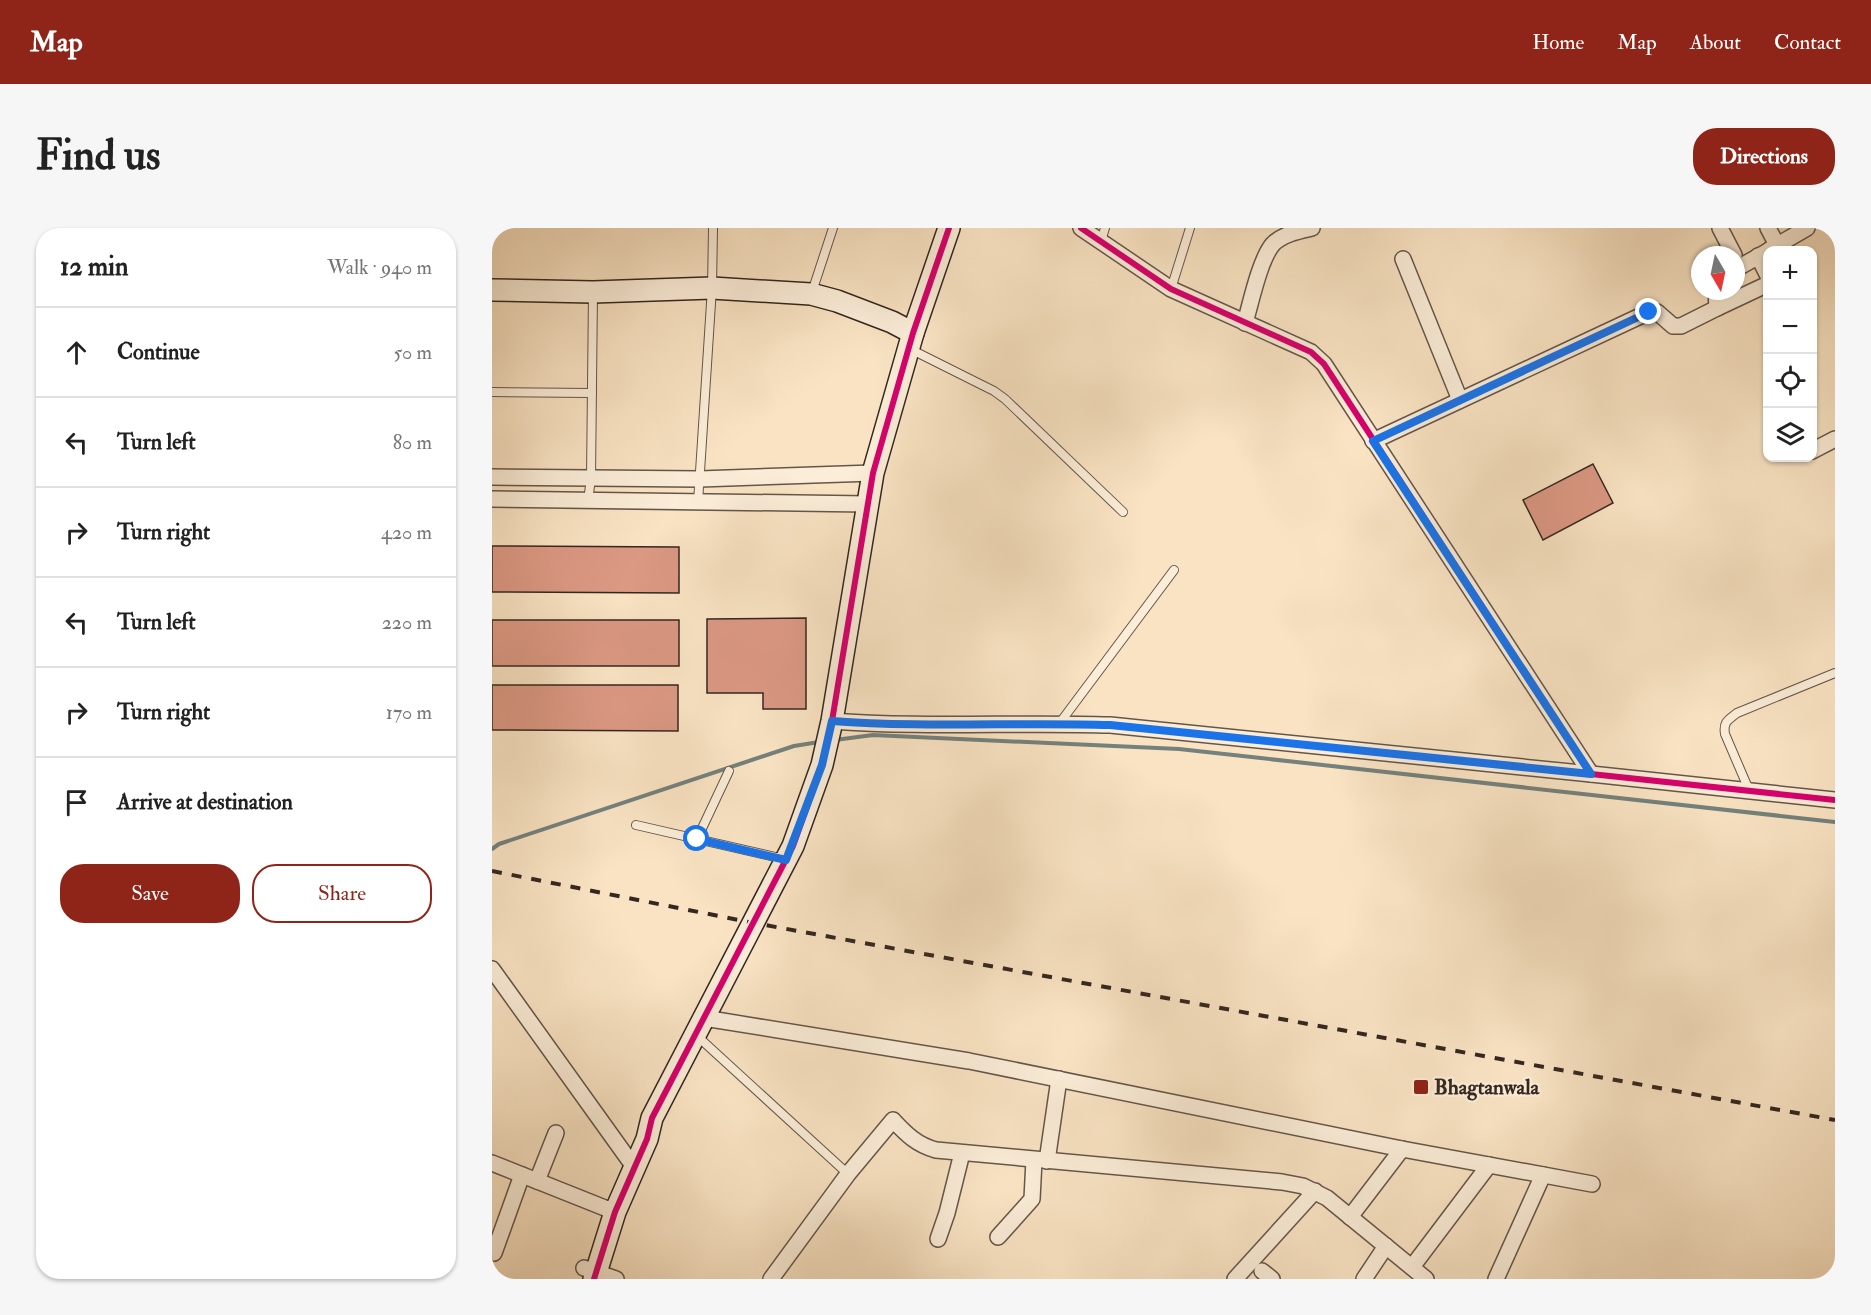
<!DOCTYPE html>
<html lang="en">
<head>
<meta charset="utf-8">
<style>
	body { margin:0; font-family:"IM FELL Double Pica",serif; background:#f6f6f6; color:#222 }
	.controls { position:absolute; right:18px; top:18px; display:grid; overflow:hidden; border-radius:12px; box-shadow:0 2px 4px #0004 }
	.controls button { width:54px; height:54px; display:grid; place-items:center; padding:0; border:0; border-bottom:2px solid #e0e0e0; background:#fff; color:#222; font:30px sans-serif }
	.compass { position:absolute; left:1199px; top:18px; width:54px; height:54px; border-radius:50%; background:#fff; box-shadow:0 2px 4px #0004; rotate:171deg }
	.stop { position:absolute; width:18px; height:18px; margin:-14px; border:4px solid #1a73e8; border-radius:50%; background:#fff }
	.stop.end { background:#1a73e8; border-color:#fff; box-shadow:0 2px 6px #0008 }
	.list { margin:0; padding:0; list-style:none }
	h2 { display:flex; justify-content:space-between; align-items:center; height:78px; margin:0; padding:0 24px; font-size:26px }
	h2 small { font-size:20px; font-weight:400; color:#767676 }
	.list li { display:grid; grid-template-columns:39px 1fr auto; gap:18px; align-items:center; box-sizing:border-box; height:90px; padding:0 24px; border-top:2px solid #e0e0e0 }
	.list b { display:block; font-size:22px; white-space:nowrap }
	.list em { font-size:20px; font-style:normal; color:#767676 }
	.actions { display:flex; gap:12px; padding:18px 24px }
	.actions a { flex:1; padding:14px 0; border:2px solid #8f2418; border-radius:24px; text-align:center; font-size:21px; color:#8f2418 }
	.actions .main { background:#8f2418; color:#fff }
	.icon { flex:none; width:33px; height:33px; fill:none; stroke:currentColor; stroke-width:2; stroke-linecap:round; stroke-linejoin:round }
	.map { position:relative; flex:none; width:1343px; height:1051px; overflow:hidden; border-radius:24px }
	header { display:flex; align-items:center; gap:36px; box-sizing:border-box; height:84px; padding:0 30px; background:#8f2418; color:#fff }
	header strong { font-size:28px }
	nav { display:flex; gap:33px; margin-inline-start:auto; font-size:21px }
	.intro { display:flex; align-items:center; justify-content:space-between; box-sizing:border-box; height:144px; padding:0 36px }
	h1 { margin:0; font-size:42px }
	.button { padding:15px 27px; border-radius:24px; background:#8f2418; color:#fff; font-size:21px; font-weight:700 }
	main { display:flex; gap:36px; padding:0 36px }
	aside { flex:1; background:#fff; border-radius:24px; box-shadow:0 2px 4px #0004 }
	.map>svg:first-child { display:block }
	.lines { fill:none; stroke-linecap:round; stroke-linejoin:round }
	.stream { stroke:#74817c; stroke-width:4 }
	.building { fill:#db9883; stroke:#342721; stroke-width:1.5 }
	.lane-casing { stroke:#65564a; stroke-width:10 }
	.street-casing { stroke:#65564a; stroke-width:18 }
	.secondary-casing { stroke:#342721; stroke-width:24 }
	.lane { stroke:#fbedd8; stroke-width:8 }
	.street { stroke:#fbedd8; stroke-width:15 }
	.secondary { stroke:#fbedd8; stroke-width:21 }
	.rail { stroke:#342721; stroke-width:4; stroke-dasharray:10 10; stroke-linecap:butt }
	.cycleway-casing { stroke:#fbedd8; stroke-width:10 }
	.cycleway { stroke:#d6006c; stroke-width:6 }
	.route { stroke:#1a73e8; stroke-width:8 }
	.poi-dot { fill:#8f2418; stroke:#fbedd8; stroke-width:2 }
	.labels { text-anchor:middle; stroke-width:4.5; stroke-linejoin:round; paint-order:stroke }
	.poi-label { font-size:21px; font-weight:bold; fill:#342721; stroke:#fbedd8; text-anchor:start }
</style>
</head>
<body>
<header>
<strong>Map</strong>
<nav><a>Home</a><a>Map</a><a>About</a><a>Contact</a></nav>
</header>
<div class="intro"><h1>Find us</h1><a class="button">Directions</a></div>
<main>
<aside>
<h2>12 min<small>Walk · 940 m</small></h2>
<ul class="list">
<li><svg class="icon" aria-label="ahead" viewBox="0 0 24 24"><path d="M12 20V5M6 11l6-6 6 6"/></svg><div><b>Continue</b></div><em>50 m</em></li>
<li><svg class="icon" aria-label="left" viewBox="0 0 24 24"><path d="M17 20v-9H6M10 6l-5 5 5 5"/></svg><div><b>Turn left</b></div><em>80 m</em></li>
<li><svg class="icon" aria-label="right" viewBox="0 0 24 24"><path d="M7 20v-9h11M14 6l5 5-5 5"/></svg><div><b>Turn right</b></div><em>420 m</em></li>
<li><svg class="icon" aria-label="left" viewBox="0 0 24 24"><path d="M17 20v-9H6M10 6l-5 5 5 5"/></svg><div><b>Turn left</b></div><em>220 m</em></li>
<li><svg class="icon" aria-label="right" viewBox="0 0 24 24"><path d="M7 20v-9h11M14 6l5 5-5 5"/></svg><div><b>Turn right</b></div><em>170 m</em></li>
<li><svg class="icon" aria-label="arrive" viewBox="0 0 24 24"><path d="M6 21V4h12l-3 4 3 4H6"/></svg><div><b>Arrive at destination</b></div></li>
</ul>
<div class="actions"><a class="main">Save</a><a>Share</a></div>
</aside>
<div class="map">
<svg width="1343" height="1051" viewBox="0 0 1343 1051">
	<rect width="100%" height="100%" fill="#f9e3c3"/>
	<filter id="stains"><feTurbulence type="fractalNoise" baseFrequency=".00333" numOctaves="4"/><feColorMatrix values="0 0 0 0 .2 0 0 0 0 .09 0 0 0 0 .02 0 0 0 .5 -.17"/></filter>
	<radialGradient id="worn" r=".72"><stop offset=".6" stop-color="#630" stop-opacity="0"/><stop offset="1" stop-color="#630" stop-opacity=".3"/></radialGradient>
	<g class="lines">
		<g class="stream">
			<path d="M 343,512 L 381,507 L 687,521 L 1343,594"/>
			<path d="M 0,621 L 7,616 L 302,518 L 327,514"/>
		</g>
	</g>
	<g class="building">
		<path d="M 1101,236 L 1121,275 L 1051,312 L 1031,272 Z"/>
		<path d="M 0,318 L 187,319 L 187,365 L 0,364 Z"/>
		<path d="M 314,390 L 314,481 L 271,481 L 271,465 L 215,465 L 215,391 Z"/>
		<rect x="0" y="392" width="187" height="46"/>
		<path d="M 0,457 L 186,457 L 186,503 L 0,502 Z"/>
	</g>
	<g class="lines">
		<g class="lane-casing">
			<g id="lane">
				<path d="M 609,13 L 613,0"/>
				<path d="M 679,61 L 698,0"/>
				<path d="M 320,64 L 341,0"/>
				<path d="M 418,121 L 502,163 L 513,171 L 631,284"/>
				<path d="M 0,164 L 100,165"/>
				<path d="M 96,273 L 99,250 L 101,64"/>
				<path d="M 206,274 L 220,60 L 221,0"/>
				<path d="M 567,496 L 682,342"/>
				<path d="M 1257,562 L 1233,506 C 1231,494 1236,492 1245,485 L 1343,445"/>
				<path d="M 144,597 L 292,631"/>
				<path d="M 205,611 L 237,543"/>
				<path d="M 204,807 L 356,946"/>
			</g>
		</g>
		<g class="street-casing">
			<g id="street">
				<path d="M 589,0 L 679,61 L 819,124 L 832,136 L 1099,546 L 1343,572"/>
				<path d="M 1228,0 L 1242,27"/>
				<path d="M 1276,0 L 1285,17"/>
				<path d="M 1277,22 L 1315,0"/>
				<path d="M 1266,28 L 1276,48"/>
				<path d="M 911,31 L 968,172"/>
				<path d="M 1244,41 L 1276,23"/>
				<path d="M 1225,80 L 1276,56"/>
				<path d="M 753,95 C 759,74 768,31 781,16 C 791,6 807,3 820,0"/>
				<path d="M 881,213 L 1157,84 L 1165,84 L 1181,98 L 1189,98 L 1225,80 L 1224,63"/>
				<path d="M 1320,223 L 1343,211"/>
				<path d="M 0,249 L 208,251 L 381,245"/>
				<path d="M 0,271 L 375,276"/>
				<path d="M 340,493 C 432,500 525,494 618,497 L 1099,546"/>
				<path d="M 0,741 L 142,939"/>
				<path d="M 212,790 L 477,833 L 910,921 L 1100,956"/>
				<path d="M 555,933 L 567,851"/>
				<path d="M 0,935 L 123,984"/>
				<path d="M 45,953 L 64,905"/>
				<path d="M 858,989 L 910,921"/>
				<path d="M 506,1009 L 540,971 L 542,932"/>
				<path d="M 446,1011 L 455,985 L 470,925"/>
				<path d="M 2,1025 L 30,947"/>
				<path d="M 920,1039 L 997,937"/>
				<path d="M 92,1040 L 124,1051"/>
				<path d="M 770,1043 L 780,1051"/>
				<path d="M 279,1051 L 356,946 L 401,892 C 414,906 425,917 444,922 L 790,954 L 811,958 L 835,970 L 934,1051"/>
				<path d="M 743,1051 L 823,963"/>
				<path d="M 872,1051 L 894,1018"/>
				<path d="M 1004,1051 L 1051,947"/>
			</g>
		</g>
		<g class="secondary-casing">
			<g id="secondary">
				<path d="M 0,62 L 101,64 L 220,60 L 319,66 L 345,73 L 400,94 L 421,105"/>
				<path d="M 102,1051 L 123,984 L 155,911 L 160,890 L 301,618 L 330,537 L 340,493 L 381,245 L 421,105 L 457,0"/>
			</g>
		</g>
		<use href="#lane" class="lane"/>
		<use href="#street" class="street"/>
		<use href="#secondary" class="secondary"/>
		<path class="rail" d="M 0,643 L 262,695 L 1343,892"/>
		<g class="cycleway-casing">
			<g id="cycleway">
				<path d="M 589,0 L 679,61 L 819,124 L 832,136 L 1099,546 L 1343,572"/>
				<path d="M 102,1051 L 123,984 L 155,911 L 160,890 L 301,618 L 330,537 L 340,493 L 381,245 L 421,105 L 457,0"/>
			</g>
		</g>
		<use href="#cycleway" class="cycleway"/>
	</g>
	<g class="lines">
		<path class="route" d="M 205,611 L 294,632 L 330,537 L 340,493 C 432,500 525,494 618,497 L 1099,546 L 881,213 L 1157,84"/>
	</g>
	<rect class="poi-dot" x="921" y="851" width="16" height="16" rx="3"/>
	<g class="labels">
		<g class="poi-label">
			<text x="942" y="866">Bhagtanwala</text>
		</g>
	</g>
	<rect width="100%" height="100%" filter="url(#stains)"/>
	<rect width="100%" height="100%" fill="url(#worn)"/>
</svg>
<div class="controls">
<button>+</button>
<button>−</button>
<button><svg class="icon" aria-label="locate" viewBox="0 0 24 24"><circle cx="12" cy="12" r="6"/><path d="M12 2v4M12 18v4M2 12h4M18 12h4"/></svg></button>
<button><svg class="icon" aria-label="layers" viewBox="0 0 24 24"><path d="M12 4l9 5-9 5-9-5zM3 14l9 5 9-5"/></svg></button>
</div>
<svg class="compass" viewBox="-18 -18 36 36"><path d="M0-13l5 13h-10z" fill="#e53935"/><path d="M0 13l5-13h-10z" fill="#767676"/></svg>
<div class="stop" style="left:205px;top:611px"></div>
<div class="stop end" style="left:1157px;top:84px"></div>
</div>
</main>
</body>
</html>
